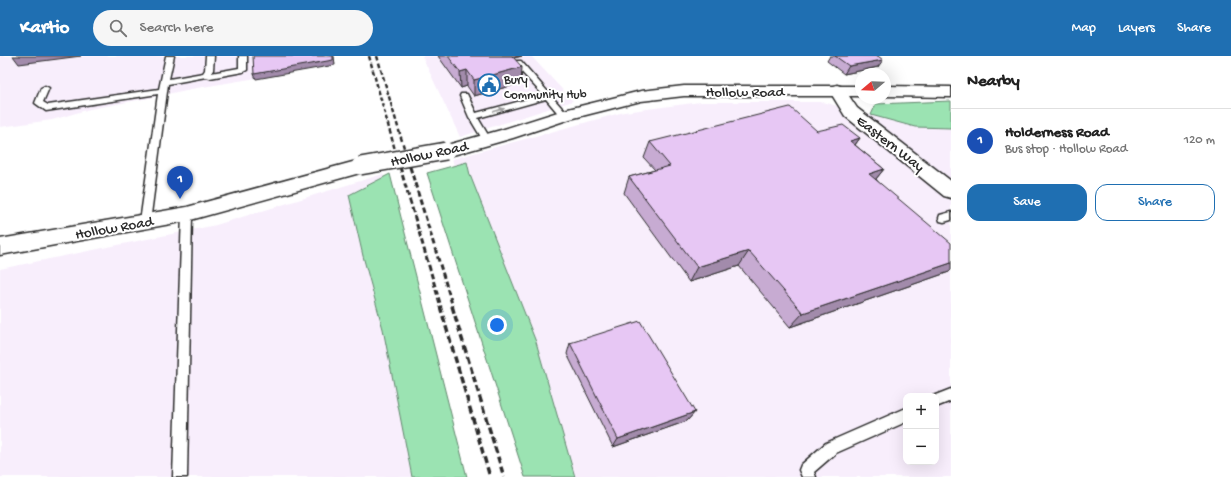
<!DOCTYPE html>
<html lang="en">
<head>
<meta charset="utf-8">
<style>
	body { margin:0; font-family:"Gochi Hand",sans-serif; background:#f6f6f6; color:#222 }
	.controls { position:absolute; right:12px; bottom:12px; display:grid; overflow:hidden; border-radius:8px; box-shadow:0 4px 16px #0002 }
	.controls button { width:36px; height:36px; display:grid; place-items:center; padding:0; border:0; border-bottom:1px solid #e0e0e0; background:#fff; color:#222; font:20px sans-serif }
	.compass { position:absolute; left:855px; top:12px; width:36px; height:36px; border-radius:50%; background:#fff; box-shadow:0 4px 16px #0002; rotate:251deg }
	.you { position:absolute; left:497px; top:269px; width:14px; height:14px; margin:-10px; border:3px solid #fff; border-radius:50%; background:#1a73e8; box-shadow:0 0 0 6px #1a73e833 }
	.badge { display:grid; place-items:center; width:26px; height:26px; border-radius:50%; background:#1f6fb2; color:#fff; font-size:13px; font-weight:700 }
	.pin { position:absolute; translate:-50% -33px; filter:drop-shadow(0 1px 2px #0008) }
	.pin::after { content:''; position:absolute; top:21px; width:14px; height:12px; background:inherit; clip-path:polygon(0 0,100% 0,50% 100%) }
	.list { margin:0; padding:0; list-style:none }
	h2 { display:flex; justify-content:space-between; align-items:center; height:52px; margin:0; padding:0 16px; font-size:17px }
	h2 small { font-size:13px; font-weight:400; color:#767676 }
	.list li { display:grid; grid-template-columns:26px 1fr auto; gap:12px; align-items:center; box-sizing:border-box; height:64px; padding:0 16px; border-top:1px solid #e0e0e0 }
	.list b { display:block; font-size:15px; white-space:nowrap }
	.list p { margin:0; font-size:13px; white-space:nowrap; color:#767676 }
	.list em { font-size:13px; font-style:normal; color:#767676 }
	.actions { display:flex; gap:8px; padding:12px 16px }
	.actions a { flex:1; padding:9px 0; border:1px solid #1f6fb2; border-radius:12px; text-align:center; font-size:14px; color:#1f6fb2 }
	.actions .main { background:#1f6fb2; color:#fff }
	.icon { flex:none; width:22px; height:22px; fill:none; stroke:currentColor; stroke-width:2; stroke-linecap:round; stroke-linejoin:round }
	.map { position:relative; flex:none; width:951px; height:421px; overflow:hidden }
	header { display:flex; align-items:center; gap:24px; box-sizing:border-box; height:56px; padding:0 20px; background:#1f6fb2; color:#fff }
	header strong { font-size:19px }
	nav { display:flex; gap:22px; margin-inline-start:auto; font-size:14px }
	.search { width:280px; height:36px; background:#f6f6f6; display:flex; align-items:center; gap:10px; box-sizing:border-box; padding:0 14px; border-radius:22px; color:#767676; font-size:15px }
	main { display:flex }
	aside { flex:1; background:#fff }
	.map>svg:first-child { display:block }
	.built { fill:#f8eefc; fill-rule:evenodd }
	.green { fill:#9be3b2; stroke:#63876e }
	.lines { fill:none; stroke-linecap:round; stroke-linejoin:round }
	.service-casing { stroke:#2b2b2b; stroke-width:3 }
	.minor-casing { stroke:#2b2b2b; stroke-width:3 }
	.tertiary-casing { stroke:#2b2b2b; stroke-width:3 }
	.service { fill:#fff; fill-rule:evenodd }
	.minor { fill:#fff; fill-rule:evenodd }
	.tertiary { fill:#fff; fill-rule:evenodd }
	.rail-far2 { stroke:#2b2b2b; stroke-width:2.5; stroke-dasharray:4.5 2.5; stroke-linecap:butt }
	.rail-far1 { stroke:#2b2b2b; stroke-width:3; stroke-dasharray:5.5 3; stroke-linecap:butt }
	.rail { stroke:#2b2b2b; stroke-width:3.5; stroke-dasharray:7 3.5; stroke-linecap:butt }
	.tertiary-bridge-casing { stroke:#2b2b2b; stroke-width:20; stroke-linecap:butt }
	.tertiary-bridge { stroke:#fff; stroke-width:17 }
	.wall { fill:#c7abd2; stroke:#2b2b2b }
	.shaded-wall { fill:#a28bab; stroke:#2b2b2b }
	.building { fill:#e7c7f4; stroke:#2b2b2b }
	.oneway { fill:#a0a0a0 }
	.labels { text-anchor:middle; stroke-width:4; stroke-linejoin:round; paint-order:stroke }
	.far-poi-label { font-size:13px; fill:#2b2b2b; stroke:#fff; text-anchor:start }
	.street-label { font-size:15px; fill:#2b2b2b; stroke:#fff }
</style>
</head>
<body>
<header>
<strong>Kartio</strong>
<div class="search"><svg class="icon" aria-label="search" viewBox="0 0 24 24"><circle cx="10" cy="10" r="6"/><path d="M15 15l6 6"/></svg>Search here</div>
<nav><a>Map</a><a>Layers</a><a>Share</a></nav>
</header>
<main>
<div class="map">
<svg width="951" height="421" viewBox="0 0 951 421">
	<rect width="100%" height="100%" fill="#fff"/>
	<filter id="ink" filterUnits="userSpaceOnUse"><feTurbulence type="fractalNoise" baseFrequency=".025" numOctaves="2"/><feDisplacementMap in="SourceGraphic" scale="8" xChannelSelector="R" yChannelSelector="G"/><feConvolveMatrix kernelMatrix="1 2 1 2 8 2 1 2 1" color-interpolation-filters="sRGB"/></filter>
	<g filter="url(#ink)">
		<g class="built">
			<path d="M 0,0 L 334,0 L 335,9 L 191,33 L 144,43 L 90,53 L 52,64 L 0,71 Z"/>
			<path d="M 422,0 L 531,0 L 573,45 L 460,81 Z"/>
			<path d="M 701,46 L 823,46 L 915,71 L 951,72 L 951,421 L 548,421 L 452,103 L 624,56 ZM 906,340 L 936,340 L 936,406 L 906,406 Z"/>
			<path d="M 383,118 L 458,421 L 0,421 L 0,213 L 216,169 Z"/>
		</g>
		<g class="green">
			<path d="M 951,45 L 951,72 L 915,71 L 871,59 L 876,48 Z"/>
			<path d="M 467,106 L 470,119 L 536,286 L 575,421 L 525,421 L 427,117 Z"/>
			<path d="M 390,118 L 467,421 L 412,421 L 383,273 L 363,200 L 349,139 Z"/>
		</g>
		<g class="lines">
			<g class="service-casing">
				<g id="service">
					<path d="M 166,0 L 174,0 L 169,23 L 203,17 L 205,14 L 206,0 L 214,0 L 213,14 L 211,17 L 239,12 L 239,0 L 247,0 L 247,14 L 243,16 L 210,22 L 206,21 L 168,28 L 150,166 L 149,169 L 141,169 L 140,166 L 158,38 L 46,55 L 35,47 L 41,32 L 45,30 L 49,32 L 43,46 L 48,49 L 159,33 Z"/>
					<path d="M 515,5 L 521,5 L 568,59 L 564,62 L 561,61 L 546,43 L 478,62 L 491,84 L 487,87 L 484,86 L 469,61 L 460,40 L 461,38 L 467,38 L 476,57 L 543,39 L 515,9 Z"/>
					<path d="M 187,154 L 191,155 L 192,158 L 187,421 L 173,421 L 182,158 L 183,155 Z"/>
					<path d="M 951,156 L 951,164 L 944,166 L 940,165 L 939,162 L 940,159 Z"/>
					<path d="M 951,333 L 951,345 L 936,351 L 936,340 L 933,340 Z"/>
					<path d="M 906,352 L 906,366 L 836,397 L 814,416 L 816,421 L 802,421 L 799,414 L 801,409 L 826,387 Z"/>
				</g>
			</g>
			<g class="minor-casing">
				<path id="minor" d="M 837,29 L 843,31 L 857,52 L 951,125 L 951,142 L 944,140 L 845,60 L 829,34 L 831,31 Z"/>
			</g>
			<g class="tertiary-casing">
				<g id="tertiary">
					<path d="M 684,30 L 861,30 L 861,40 L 684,40 L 641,45 L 570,63 L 513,82 L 446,101 L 440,99 L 437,95 L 440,91 L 501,74 L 564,54 L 641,35 Z"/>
					<path d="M 885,30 L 951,31 L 951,41 L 885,40 Z"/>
					<path d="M 360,104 L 367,105 L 369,110 L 367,115 L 187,165 L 0,199 L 0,183 L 187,151 Z"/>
				</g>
			</g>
			<use href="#service" class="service"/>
			<use href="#minor" class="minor"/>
			<use href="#tertiary" class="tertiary"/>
			<g class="rail-far2">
				<path d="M 369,0 L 400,112"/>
				<path d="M 377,0 L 410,112"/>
			</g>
			<g class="rail-far1">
				<path d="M 400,111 L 441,251"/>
				<path d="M 410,111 L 453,251"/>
			</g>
			<g class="rail">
				<path d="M 440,250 L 490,421"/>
				<path d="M 452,250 L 504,421"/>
			</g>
			<g class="tertiary-bridge-casing">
				<path id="tertiary-bridge" d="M 360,110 L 446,95"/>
			</g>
			<use href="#tertiary-bridge" class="tertiary-bridge"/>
		</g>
		<g class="wall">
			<path d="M 438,0 L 522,0 L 514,2 L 521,27 L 474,40 L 467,30 L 461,32 Z"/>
			<path d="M 830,0 L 878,0 L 878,11 L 844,18 L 827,5 Z"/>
			<path d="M 860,82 L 855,89 L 884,113 L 876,123 L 949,216 L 790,271 L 739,210 L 689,226 L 624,137 L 629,121 L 655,114 L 644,102 L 650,86 Z"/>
			<path d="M 570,287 L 695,356 L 687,365 L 613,391 L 567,298 Z"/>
		</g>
		<g class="shaded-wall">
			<path d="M 13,0 L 81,0 L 19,8 Z"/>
			<path d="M 334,0 L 335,9 L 256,23 L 254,18 Z"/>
			<path d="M 502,0 L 522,0 L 502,5 Z"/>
			<path d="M 883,4 L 878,11 L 844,18 L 849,10 Z"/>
			<path d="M 522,11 L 521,27 L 474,40 L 474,24 Z"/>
			<path d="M 467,14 L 467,30 L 461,32 L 460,16 Z"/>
			<path d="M 860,82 L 848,98 L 850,85 Z"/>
			<path d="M 884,113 L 871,129 L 869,118 Z"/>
			<path d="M 749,195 L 739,210 L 689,226 L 697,211 Z"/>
			<path d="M 951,207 L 951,214 L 949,216 L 790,271 L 803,257 Z"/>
			<path d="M 695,356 L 687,365 L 613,391 L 618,383 Z"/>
		</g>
		<g class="building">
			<path d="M 253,0 L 333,0 L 333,4 L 254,18 Z"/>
			<path d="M 448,0 L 512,0 L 522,11 L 474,24 L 467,14 L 460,16 Z"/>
			<path d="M 835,0 L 878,0 L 883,4 L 849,10 Z"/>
			<path d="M 790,51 L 817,75 L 843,69 L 860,82 L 850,85 L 884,113 L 869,118 L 951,187 L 951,207 L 803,257 L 749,195 L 697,211 L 629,121 L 670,110 L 650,86 Z"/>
			<path d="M 640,265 L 695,356 L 618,383 L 570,287 Z"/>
		</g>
		<defs><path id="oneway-solid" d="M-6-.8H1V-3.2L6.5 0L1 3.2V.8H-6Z"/></defs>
		<use class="oneway" href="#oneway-solid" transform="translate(499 54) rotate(-16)"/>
	</g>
	<defs>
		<g id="civic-ring" transform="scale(1.15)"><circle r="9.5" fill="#fff" stroke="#1f6fb2" stroke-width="1.5"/><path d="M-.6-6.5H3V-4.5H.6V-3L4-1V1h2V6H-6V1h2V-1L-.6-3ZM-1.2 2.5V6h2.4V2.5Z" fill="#1f6fb2"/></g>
	</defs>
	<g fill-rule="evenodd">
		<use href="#civic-ring" x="489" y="29"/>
	</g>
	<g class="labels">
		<g class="far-poi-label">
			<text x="504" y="27">Bury<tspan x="504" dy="15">Community Hub</tspan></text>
		</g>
		<g class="street-label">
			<text x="745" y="40">Hollow Road</text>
			<text transform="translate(891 87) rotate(38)" y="5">Eastern Way</text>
			<text transform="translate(429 97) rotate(-12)" y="5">Hollow Road</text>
			<text transform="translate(114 171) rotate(-10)" y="5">Hollow Road</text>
		</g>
	</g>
</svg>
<div class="controls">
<button>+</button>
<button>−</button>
</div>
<svg class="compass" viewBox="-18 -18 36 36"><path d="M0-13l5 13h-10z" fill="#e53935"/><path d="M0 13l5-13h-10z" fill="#767676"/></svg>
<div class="you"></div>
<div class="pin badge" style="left:180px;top:143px;background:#1a4fb4">1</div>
</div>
<aside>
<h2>Nearby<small></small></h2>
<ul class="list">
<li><span class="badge" style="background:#1a4fb4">1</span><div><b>Holderness Road</b><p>Bus stop · Hollow Road</p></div><em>120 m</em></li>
</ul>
<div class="actions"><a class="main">Save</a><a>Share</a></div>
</aside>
</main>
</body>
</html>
